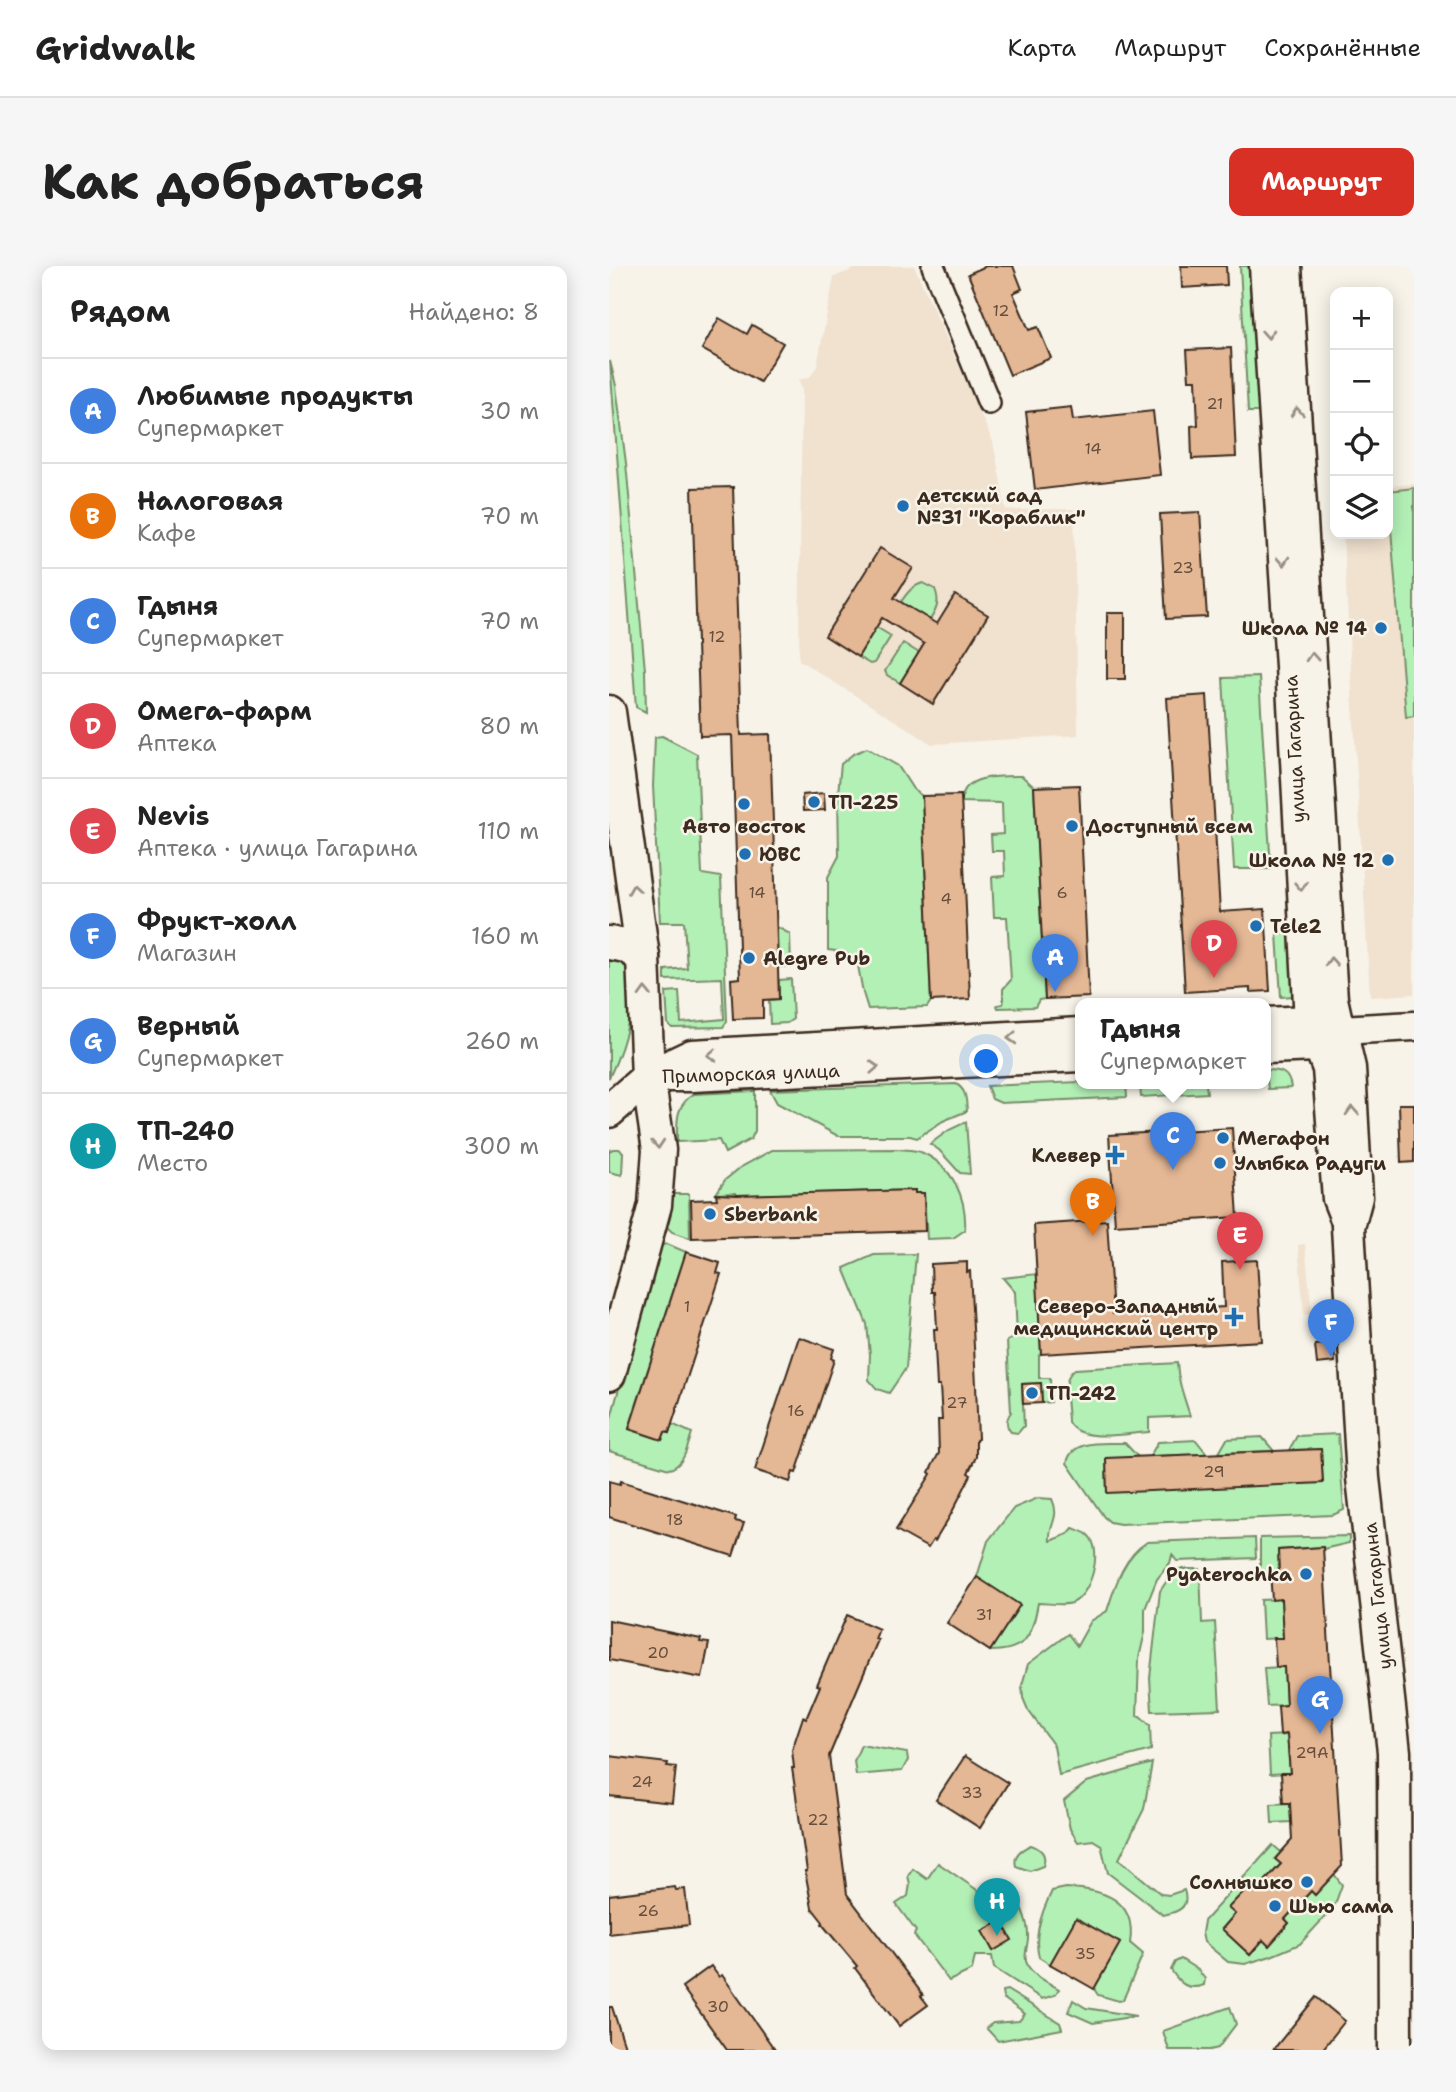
<!DOCTYPE html>
<html lang="ru">
<head>
<meta charset="utf-8">
<style>
	body { margin:0; font-family:"Shantell Sans",sans-serif; background:#f6f6f6; color:#222 }
	.controls { position:absolute; right:21px; top:21px; display:grid; overflow:hidden; border-radius:14px; box-shadow:0 4px 18px #0003 }
	.controls button { width:63px; height:63px; display:grid; place-items:center; padding:0; border:0; border-bottom:2px solid #e0e0e0; background:#fff; color:#222; font:35px sans-serif }
	.you { position:absolute; left:378px; top:796px; width:24px; height:24px; margin:-18px; border:5px solid #fff; border-radius:50%; background:#1a73e8; box-shadow:0 0 0 10px #1a73e833 }
	.badge { display:grid; place-items:center; width:46px; height:46px; border-radius:50%; background:#d93025; color:#fff; font-size:23px; font-weight:700 }
	.pin { position:absolute; translate:-50% -58px; filter:drop-shadow(0 2px 4px #0008) }
	.pin::after { content:''; position:absolute; top:37px; width:24px; height:21px; background:inherit; clip-path:polygon(0 0,100% 0,50% 100%) }
	.popup { position:absolute; left:466px; top:732px; width:196px; height:91px; box-sizing:border-box; display:grid; place-content:center; border-radius:14px; background:#fff; filter:drop-shadow(0 2px 5px #0005); font-size:23px; white-space:nowrap; color:#767676 }
	.popup b { font-size:26px; color:#222 }
	.popup::after { content:''; position:absolute; left:50%; top:100%; margin-left:-14px; border:14px solid transparent; border-top-color:#fff }
	.list { margin:0; padding:0; list-style:none }
	h2 { display:flex; justify-content:space-between; align-items:center; height:91px; margin:0; padding:0 28px; font-size:30px }
	h2 small { font-size:23px; font-weight:400; color:#767676 }
	.list li { display:grid; grid-template-columns:46px 1fr auto; gap:21px; align-items:center; box-sizing:border-box; height:105px; padding:0 28px; border-top:2px solid #e0e0e0 }
	.list b { display:block; font-size:26px; white-space:nowrap }
	.list p { margin:0; font-size:23px; white-space:nowrap; color:#767676 }
	.list em { font-size:23px; font-style:normal; color:#767676 }
	.icon { flex:none; width:38px; height:38px; fill:none; stroke:currentColor; stroke-width:2; stroke-linecap:round; stroke-linejoin:round }
	.map { position:relative; flex:none; width:805px; height:1784px; overflow:hidden; border-radius:14px }
	header { display:flex; align-items:center; gap:42px; box-sizing:border-box; height:98px; padding:0 35px; background:#fff; border-bottom:2px solid #e0e0e0 }
	header strong { font-size:33px }
	nav { display:flex; gap:38px; margin-inline-start:auto; font-size:24px }
	.intro { display:flex; align-items:center; justify-content:space-between; box-sizing:border-box; height:168px; padding:0 42px }
	h1 { margin:0; font-size:49px }
	.button { padding:18px 32px; border-radius:14px; background:#d93025; color:#fff; font-size:24px; font-weight:700 }
	main { display:flex; gap:42px; padding:0 42px }
	aside { flex:1; background:#fff; border-radius:14px; box-shadow:0 4px 18px #0003 }
	.map>svg:first-child { display:block }
	.built { fill:#f1e1cf }
	.green { fill:#b3f0b6; stroke:#778d6a; stroke-width:2 }
	.building { fill:#e4b795; stroke:#3b2a1e; stroke-width:2 }
	.lines { fill:none; stroke-linecap:round; stroke-linejoin:round }
	.street-casing { stroke:#3b2a1e; stroke-width:26 }
	.secondary-casing { stroke:#3b2a1e; stroke-width:33 }
	.primary-casing { stroke:#3b2a1e; stroke-width:37 }
	.street { stroke:#f7f3e8; stroke-width:21 }
	.secondary { stroke:#f7f3e8; stroke-width:28 }
	.primary { stroke:#f7f3e8; stroke-width:32 }
	.oneway { stroke:#998e83 }
	.poi-dot { fill:#1f6fb2; stroke:#f7f3e8; stroke-width:2.5 }
	.labels { text-anchor:middle; stroke-width:5; stroke-linejoin:round; paint-order:stroke }
	.number-label { font-size:16px; fill:#654d3c }
	.poi-label { font-size:19px; font-weight:bold; fill:#3b2a1e; stroke:#f7f3e8; text-anchor:start }
	.street-label { font-size:19px; fill:#3b2a1e; stroke:#f7f3e8 }
</style>
</head>
<body>
<header>
<strong>Gridwalk</strong>
<nav><a>Карта</a><a>Маршрут</a><a>Сохранённые</a></nav>
</header>
<div class="intro"><h1>Как добраться</h1><a class="button">Маршрут</a></div>
<main>
<aside>
<h2>Рядом<small>Найдено: 8</small></h2>
<ul class="list">
<li><span class="badge" style="background:#3f7fe0">A</span><div><b>Любимые продукты</b><p>Супермаркет</p></div><em>30 m</em></li>
<li><span class="badge" style="background:#e8710a">B</span><div><b>Налоговая</b><p>Кафе</p></div><em>70 m</em></li>
<li><span class="badge" style="background:#3f7fe0">C</span><div><b>Гдыня</b><p>Супермаркет</p></div><em>70 m</em></li>
<li><span class="badge" style="background:#e0444e">D</span><div><b>Омега-фарм</b><p>Аптека</p></div><em>80 m</em></li>
<li><span class="badge" style="background:#e0444e">E</span><div><b>Nevis</b><p>Аптека · улица Гагарина</p></div><em>110 m</em></li>
<li><span class="badge" style="background:#3f7fe0">F</span><div><b>Фрукт-холл</b><p>Магазин</p></div><em>160 m</em></li>
<li><span class="badge" style="background:#3f7fe0">G</span><div><b>Верный</b><p>Супермаркет</p></div><em>260 m</em></li>
<li><span class="badge" style="background:#0f9aa8">H</span><div><b>ТП-240</b><p>Место</p></div><em>300 m</em></li>
</ul>
</aside>
<div class="map">
<svg width="805" height="1784" viewBox="0 0 805 1784">
	<rect width="100%" height="100%" fill="#f7f3e8"/>
	<filter id="ink" filterUnits="userSpaceOnUse"><feTurbulence type="fractalNoise" baseFrequency=".0143" numOctaves="2"/><feDisplacementMap in="SourceGraphic" scale="14" xChannelSelector="R" yChannelSelector="G"/><feConvolveMatrix kernelMatrix="1 2 1 2 8 2 1 2 1" color-interpolation-filters="sRGB"/></filter>
	<g filter="url(#ink)">
		<g class="built">
			<path d="M 253,0 L 305,0 L 384,176 L 397,244 L 465,243 L 469,469 L 323,478 L 190,394 L 193,123 L 190,114 L 201,111 L 208,100 L 225,11 Z"/>
			<path d="M 805,218 L 805,728 L 761,731 L 734,268 L 779,268 L 779,220 Z"/>
			<path d="M 696,978 L 703,1048 L 695,1049 L 689,979 Z"/>
		</g>
		<g class="green">
			<path d="M 631,0 L 644,0 L 654,146 L 639,146 Z"/>
			<path d="M 1,95 L 7,120 L 17,197 L 36,404 L 37,446 L 27,441 Z"/>
			<path d="M 805,222 L 805,450 L 797,451 L 779,225 Z"/>
			<path d="M 314,317 L 326,323 C 331,336 328,343 321,354 L 292,336 C 298,327 303,320 314,317 Z"/>
			<path d="M 267,361 L 282,370 L 265,397 L 261,398 L 249,391 Z"/>
			<path d="M 294,377 L 310,387 L 291,417 L 278,409 L 276,405 Z"/>
			<path d="M 650,411 L 662,603 L 625,603 L 614,412 Z"/>
			<path d="M 53,470 L 88,488 L 93,608 L 112,611 L 118,755 L 114,761 L 63,762 L 59,758 L 57,726 L 70,725 L 72,757 L 115,753 L 113,712 L 56,714 L 56,704 L 78,702 L 75,656 L 51,656 L 44,520 L 46,471 Z"/>
			<path d="M 258,482 L 289,500 L 304,523 L 313,530 L 322,735 L 318,741 L 259,743 L 254,727 L 248,694 L 235,686 L 219,684 L 219,611 L 230,590 L 229,527 L 232,498 L 244,488 Z"/>
			<path d="M 413,510 L 425,521 L 436,733 L 430,734 L 426,741 L 389,742 L 388,739 L 394,738 L 394,723 L 402,714 L 398,651 L 385,651 L 383,611 L 396,610 L 395,585 L 383,585 L 382,569 L 394,568 L 393,537 L 353,536 C 351,508 394,510 413,510 Z"/>
			<path d="M 168,661 L 181,668 L 182,700 L 169,701 Z"/>
			<path d="M 681,667 L 684,730 L 672,731 L 668,668 Z"/>
			<path d="M 0,687 L 18,694 C 28,736 18,774 0,812 Z"/>
			<path d="M 182,713 L 184,753 L 178,757 L 161,758 L 160,734 L 170,733 L 170,714 Z"/>
			<path d="M 657,804 C 672,804 680,806 682,822 L 659,823 Z"/>
			<path d="M 471,816 L 471,818 L 517,818 L 518,831 L 392,837 L 383,833 L 378,820 Z"/>
			<path d="M 347,818 C 358,824 357,834 358,845 L 334,855 L 308,872 L 301,870 L 229,870 L 168,837 L 161,824 Z"/>
			<path d="M 531,818 L 597,818 L 598,827 L 532,831 Z"/>
			<path d="M 146,825 L 146,865 L 142,873 L 116,887 L 110,874 L 68,876 C 68,856 66,839 85,828 Z"/>
			<path d="M 357,856 L 361,908 L 351,907 L 330,884 L 321,878 L 340,864 Z"/>
			<path d="M 4,883 L 10,883 L 14,886 L 13,909 L 0,906 L 0,885 Z"/>
			<path d="M 287,883 C 295,884 306,883 314,887 C 344,901 358,932 356,964 L 344,972 L 318,973 L 315,927 L 306,927 L 306,924 L 140,929 L 128,932 L 127,927 L 107,928 L 116,914 L 132,901 L 163,884 Z"/>
			<path d="M 63,928 L 80,928 L 81,972 L 63,966 L 57,960 Z"/>
			<path d="M 58,978 L 77,986 L 20,1162 L 53,1174 L 56,1166 L 60,1167 L 63,1158 L 83,1167 C 78,1181 76,1199 60,1203 L 0,1185 L 0,1159 L 49,980 Z"/>
			<path d="M 307,988 L 297,1102 L 280,1127 L 268,1123 L 260,1114 L 261,1089 L 258,1058 L 235,1002 L 265,989 Z"/>
			<path d="M 428,1008 L 432,1088 L 430,1089 L 430,1112 L 441,1112 L 442,1136 L 433,1137 L 432,1117 L 413,1118 L 415,1160 L 409,1167 L 402,1166 C 396,1159 397,1153 402,1146 L 398,1075 L 408,1070 L 406,1026 L 394,1012 Z"/>
			<path d="M 568,1097 C 569,1116 575,1131 581,1150 L 540,1152 L 540,1166 C 518,1167 471,1178 459,1156 C 459,1140 451,1113 466,1103 Z"/>
			<path d="M 729,1168 L 735,1244 L 724,1249 L 511,1258 L 501,1256 L 495,1251 L 458,1197 C 463,1172 496,1178 516,1177 L 529,1191 L 497,1193 L 498,1226 L 714,1216 L 712,1183 L 680,1184 L 688,1170 Z"/>
			<path d="M 653,1171 L 665,1185 L 610,1187 L 618,1173 Z"/>
			<path d="M 587,1174 L 598,1188 L 541,1190 L 549,1176 Z"/>
			<path d="M 429,1232 L 443,1233 C 452,1252 439,1259 441,1275 L 459,1268 L 464,1262 C 469,1264 476,1266 479,1269 C 495,1284 482,1329 463,1337 C 455,1340 439,1337 429,1337 C 423,1370 417,1385 381,1385 L 368,1311 L 379,1275 L 405,1242 Z"/>
			<path d="M 740,1270 L 740,1277 L 714,1283 L 713,1281 L 669,1284 L 670,1305 L 651,1307 L 651,1272 Z"/>
			<path d="M 646,1272 L 647,1292 L 568,1295 L 563,1289 L 561,1297 L 548,1313 L 536,1343 L 536,1366 L 530,1392 L 528,1450 L 531,1450 L 541,1459 L 542,1484 L 450,1509 L 445,1480 L 419,1444 L 414,1432 L 413,1419 L 419,1398 L 459,1368 L 468,1380 L 482,1355 L 498,1345 C 506,1320 514,1291 538,1276 Z"/>
			<path d="M 566,1303 L 591,1303 L 593,1357 L 606,1356 L 611,1443 L 543,1445 L 541,1412 L 551,1325 Z"/>
			<path d="M 672,1333 L 674,1372 L 654,1373 L 652,1334 Z"/>
			<path d="M 675,1401 L 677,1439 L 658,1440 L 655,1402 Z"/>
			<path d="M 678,1469 L 681,1507 L 661,1508 L 659,1470 Z"/>
			<path d="M 252,1479 L 298,1487 L 299,1494 L 293,1505 L 247,1509 L 245,1495 Z"/>
			<path d="M 543,1497 L 535,1543 L 510,1593 L 552,1628 L 560,1629 L 575,1624 C 581,1642 569,1646 554,1649 L 499,1607 L 492,1579 L 484,1574 L 469,1576 L 461,1563 L 455,1535 L 478,1516 Z"/>
			<path d="M 681,1537 L 682,1556 L 663,1557 L 662,1538 Z"/>
			<path d="M 422,1579 C 433,1583 438,1589 434,1600 L 421,1605 L 407,1600 C 404,1588 413,1583 422,1579 Z"/>
			<path d="M 664,1579 L 672,1586 L 666,1593 L 672,1598 L 646,1626 L 640,1620 L 620,1642 L 626,1648 L 613,1663 L 641,1689 L 654,1674 L 660,1679 L 680,1657 L 676,1653 L 702,1625 L 706,1629 L 725,1608 L 733,1619 L 725,1641 L 691,1678 L 662,1690 L 636,1698 L 619,1696 L 595,1676 L 593,1667 L 595,1655 Z"/>
			<path d="M 329,1597 L 371,1626 L 397,1619 C 410,1632 420,1655 419,1673 C 418,1683 414,1691 419,1700 C 425,1710 440,1717 450,1723 L 446,1729 L 433,1733 L 385,1702 L 383,1690 L 366,1690 L 363,1704 L 340,1715 L 305,1669 L 307,1665 L 287,1638 L 299,1630 L 301,1618 L 299,1610 L 304,1603 L 318,1613 Z"/>
			<path d="M 457,1622 C 493,1623 528,1633 521,1677 L 534,1688 L 514,1734 L 510,1735 L 489,1729 L 485,1723 L 511,1677 L 467,1652 L 441,1698 L 430,1691 C 424,1670 433,1645 443,1625 Z"/>
			<path d="M 572,1693 L 589,1704 L 596,1713 L 595,1719 C 579,1725 571,1718 562,1704 L 566,1696 Z"/>
			<path d="M 398,1724 L 451,1757 L 453,1763 L 389,1775 L 377,1762 L 384,1757 L 410,1755 L 416,1748 L 394,1732 L 393,1725 Z"/>
			<path d="M 464,1734 L 477,1742 L 527,1750 L 484,1757 L 459,1746 Z"/>
			<path d="M 621,1741 L 627,1758 L 609,1782 L 601,1784 L 560,1784 L 554,1765 Z"/>
		</g>
		<g class="building">
			<path d="M 377,0 L 404,0 L 413,23 L 404,27 L 420,64 L 429,61 L 442,92 L 401,109 L 359,8 Z"/>
			<path d="M 572,0 L 617,0 L 618,19 L 573,22 Z"/>
			<path d="M 110,52 L 138,68 L 143,59 L 174,77 L 151,116 L 93,83 Z"/>
			<path d="M 622,82 L 627,191 L 583,193 L 582,160 L 589,159 L 587,114 L 580,114 L 578,84 Z"/>
			<path d="M 462,141 L 464,154 L 544,145 L 551,209 L 426,224 L 417,146 Z"/>
			<path d="M 124,221 L 132,469 L 161,468 L 170,733 L 154,734 L 154,752 L 124,753 L 122,713 L 131,712 L 123,469 L 91,470 L 83,222 Z"/>
			<path d="M 591,246 L 598,351 L 557,353 L 551,248 Z"/>
			<path d="M 271,282 L 304,302 L 285,332 L 328,358 L 346,329 L 379,349 L 324,438 L 291,417 L 315,378 L 273,352 L 249,391 L 216,370 Z"/>
			<rect x="498" y="347" width="18" height="66"/>
			<path d="M 598,429 L 611,646 L 656,643 L 661,725 L 641,726 L 641,722 L 576,726 L 558,432 Z"/>
			<path d="M 470,519 L 480,731 L 436,733 L 425,521 Z"/>
			<path d="M 215,527 L 216,544 L 194,545 L 193,529 Z"/>
			<path d="M 352,529 L 361,733 L 322,735 L 313,530 Z"/>
			<path d="M 790,838 L 805,838 L 805,896 L 792,897 Z"/>
			<path d="M 623,862 L 629,951 L 506,959 L 500,869 Z"/>
			<path d="M 306,924 L 306,927 L 315,927 L 316,965 L 83,972 L 82,934 L 108,933 L 107,928 L 128,929 Z"/>
			<path d="M 498,954 L 504,1048 L 615,1041 L 613,996 L 648,994 L 653,1075 L 432,1088 L 425,959 Z"/>
			<path d="M 77,986 L 111,997 L 108,1007 L 112,1008 L 60,1167 L 56,1166 L 53,1174 L 20,1163 Z"/>
			<path d="M 358,996 L 358,1006 L 361,1005 L 367,1119 L 369,1173 L 367,1174 L 367,1191 L 359,1207 L 362,1209 L 341,1250 L 326,1275 L 324,1274 L 319,1282 L 287,1264 L 322,1208 L 320,1206 L 330,1187 L 329,1154 L 333,1154 L 331,1120 L 328,1120 L 325,1063 L 328,1063 L 326,1026 L 323,1026 L 322,998 Z"/>
			<path d="M 190,1071 L 225,1083 L 222,1092 L 225,1094 L 187,1207 L 184,1206 L 181,1216 L 146,1204 Z"/>
			<path d="M 725,1077 L 726,1096 L 708,1098 L 706,1079 Z"/>
			<path d="M 432,1117 L 433,1137 L 414,1138 L 413,1118 Z"/>
			<path d="M 712,1183 L 714,1217 L 498,1227 L 497,1192 Z"/>
			<path d="M 0,1215 L 11,1218 L 12,1215 L 127,1251 L 126,1255 L 135,1257 L 124,1290 L 0,1251 Z"/>
			<path d="M 714,1281 L 733,1600 L 706,1629 L 702,1625 L 688,1640 L 676,1653 L 680,1657 L 660,1680 L 654,1674 L 641,1689 L 613,1663 L 626,1648 L 619,1642 L 640,1620 L 646,1626 L 672,1598 L 666,1593 L 683,1574 L 681,1537 L 674,1537 L 672,1507 L 681,1507 L 678,1468 L 671,1469 L 669,1440 L 677,1439 L 675,1401 L 667,1401 L 665,1372 L 674,1372 L 672,1333 L 663,1334 L 661,1306 L 670,1305 L 669,1284 Z"/>
			<path d="M 368,1311 L 411,1339 L 381,1385 L 338,1357 Z"/>
			<path d="M 238,1349 L 270,1363 L 266,1373 L 269,1374 L 220,1490 L 238,1628 L 314,1729 L 312,1730 L 319,1739 L 290,1760 L 246,1702 L 248,1700 L 213,1658 L 214,1656 L 203,1642 L 196,1605 L 198,1605 L 183,1502 L 185,1502 L 183,1484 L 194,1451 L 197,1453 L 211,1420 L 208,1419 Z"/>
			<path d="M 0,1354 L 92,1373 L 91,1376 L 100,1377 L 93,1412 L 0,1394 Z"/>
			<path d="M 0,1490 L 59,1497 L 58,1500 L 67,1501 L 63,1537 L 0,1530 Z"/>
			<path d="M 356,1490 L 399,1517 L 371,1562 L 327,1534 Z"/>
			<path d="M 66,1621 L 67,1624 L 76,1623 L 80,1659 L 0,1668 L 0,1629 Z"/>
			<path d="M 467,1652 L 511,1677 L 485,1723 L 441,1698 Z"/>
			<path d="M 392,1655 L 403,1674 L 384,1685 L 373,1665 Z"/>
			<path d="M 102,1700 L 110,1711 L 113,1709 L 166,1784 L 118,1784 L 73,1721 Z"/>
			<path d="M 707,1731 L 736,1755 L 713,1784 L 664,1784 Z"/>
			<path d="M 0,1741 L 3,1741 L 17,1784 L 0,1784 Z"/>
		</g>
		<g class="lines">
			<g class="street-casing">
				<path id="street" d="M 324,0 L 380,137"/>
			</g>
			<g class="secondary-casing">
				<g id="secondary">
					<path d="M 655,0 L 681,400 L 700,756 L 718,803 L 728,933 L 739,961"/>
					<path d="M 678,0 L 724,733 L 731,764"/>
					<path d="M 657,783 L 709,781 L 731,764 L 805,760"/>
					<path d="M 39,811 L 83,811 L 471,791"/>
				</g>
			</g>
			<g class="primary-casing">
				<g id="primary">
					<path d="M 0,446 L 34,691 L 39,811 L 50,884 L 46,939 L 0,1108"/>
					<path d="M 0,677 L 17,680 L 34,691"/>
					<path d="M 657,758 L 700,756 L 731,764 L 740,802 L 747,931 L 739,961 L 754,1212 L 785,1486 L 786,1784"/>
					<path d="M 0,845 L 39,811 L 83,790 L 471,768"/>
				</g>
			</g>
			<use href="#street" class="street"/>
			<use href="#secondary" class="secondary"/>
			<use href="#primary" class="primary"/>
		</g>
		<defs><path id="oneway-chevron" d="M-2-3.5L2.5 0L-2 3.5" fill="none" stroke-width="1.6" stroke-linecap="round" stroke-linejoin="round" transform="scale(1.75)"/></defs>
		<g class="oneway">
			<use href="#oneway-chevron" transform="translate(659 68) rotate(86)"/>
			<use href="#oneway-chevron" transform="translate(688 146) rotate(-94)"/>
			<use href="#oneway-chevron" transform="translate(674 295) rotate(86)"/>
			<use href="#oneway-chevron" transform="translate(703 391) rotate(-93)"/>
			<use href="#oneway-chevron" transform="translate(692 620) rotate(87)"/>
			<use href="#oneway-chevron" transform="translate(25 623) rotate(-98)"/>
			<use href="#oneway-chevron" transform="translate(722 696) rotate(-93)"/>
			<use href="#oneway-chevron" transform="translate(36 726) rotate(-92)"/>
			<use href="#oneway-chevron" transform="translate(403 772) rotate(177)"/>
			<use href="#oneway-chevron" transform="translate(103 789) rotate(177)"/>
			<use href="#oneway-chevron" transform="translate(265 801) rotate(-3)"/>
			<use href="#oneway-chevron" transform="translate(743 845) rotate(-93)"/>
			<use href="#oneway-chevron" transform="translate(49 878) rotate(86)"/>
		</g>
	</g>
	<g class="poi-dot">
		<circle cx="294" cy="240" r="7"/>
		<circle cx="772" cy="362" r="7"/>
		<circle cx="205" cy="536" r="7"/>
		<circle cx="135" cy="538" r="7"/>
		<circle cx="463" cy="560" r="7"/>
		<circle cx="136" cy="588" r="7"/>
		<circle cx="779" cy="594" r="7"/>
		<circle cx="647" cy="660" r="7"/>
		<circle cx="140" cy="692" r="7"/>
		<circle cx="614" cy="872" r="7"/>
		<path d="M502.5 878.5h7v7h7v7h-7v7h-7v-7h-7v-7h7z"/>
		<circle cx="611" cy="897" r="7"/>
		<circle cx="101" cy="948" r="7"/>
		<path d="M621.5 1040.5h7v7h7v7h-7v7h-7v-7h-7v-7h7z"/>
		<circle cx="423" cy="1127" r="7"/>
		<circle cx="697" cy="1308" r="7"/>
		<circle cx="698" cy="1616" r="7"/>
		<circle cx="666" cy="1640" r="7"/>
	</g>
	<g class="labels">
		<g class="number-label">
			<text x="392" y="50">12</text>
			<text x="606" y="143">21</text>
			<text x="484" y="188">14</text>
			<text x="574" y="307">23</text>
			<text x="108" y="376">12</text>
			<text x="148" y="632">14</text>
			<text x="453" y="632">6</text>
			<text x="337" y="638">4</text>
			<text x="78" y="1046">1</text>
			<text x="348" y="1142">27</text>
			<text x="187" y="1150">16</text>
			<text x="605" y="1211">29</text>
			<text x="66" y="1259">18</text>
			<text x="375" y="1354">31</text>
			<text x="49" y="1392">20</text>
			<text x="703" y="1492">29А</text>
			<text x="33" y="1521">24</text>
			<text x="363" y="1532">33</text>
			<text x="209" y="1559">22</text>
			<text x="39" y="1650">26</text>
			<text x="476" y="1693">35</text>
			<text x="109" y="1746">30</text>
		</g>
		<g class="poi-label">
			<text x="308" y="236">детский сад<tspan x="308" dy="22">№31 "Кораблик"</tspan></text>
			<text x="758" y="369" text-anchor="end">Школа № 14</text>
			<text x="219" y="543">ТП-225</text>
			<text x="135" y="567" text-anchor="middle">Авто восток</text>
			<text x="477" y="567">Доступный всем</text>
			<text x="150" y="595">ЮВС</text>
			<text x="765" y="601" text-anchor="end">Школа № 12</text>
			<text x="661" y="667">Tele2</text>
			<text x="154" y="699">Alegre Pub</text>
			<text x="628" y="879">Мегафон</text>
			<text x="492" y="896" text-anchor="end">Клевер</text>
			<text x="625" y="904">Улыбка Радуги</text>
			<text x="115" y="955">Sberbank</text>
			<text x="609" y="1047" text-anchor="end">Северо-Западный<tspan x="609" dy="22">медицинский центр</tspan></text>
			<text x="437" y="1134">ТП-242</text>
			<text x="683" y="1315" text-anchor="end">Pyaterochka</text>
			<text x="684" y="1623" text-anchor="end">Солнышко</text>
			<text x="680" y="1647">Шью сама</text>
		</g>
		<g class="street-label">
			<text transform="translate(685 483) rotate(-93)" y="7">улица Гагарина</text>
			<text transform="translate(142 807) rotate(-2)" y="7">Приморская улица</text>
			<text transform="translate(768 1330) rotate(-96)" y="7">улица Гагарина</text>
		</g>
	</g>
</svg>
<div class="controls">
<button>+</button>
<button>−</button>
<button><svg class="icon" aria-label="locate" viewBox="0 0 24 24"><circle cx="12" cy="12" r="6"/><path d="M12 2v4M12 18v4M2 12h4M18 12h4"/></svg></button>
<button><svg class="icon" aria-label="layers" viewBox="0 0 24 24"><path d="M12 4l9 5-9 5-9-5zM3 14l9 5 9-5"/></svg></button>
</div>
<div class="you"></div>
<div class="pin badge" style="left:446px;top:726px;background:#3f7fe0">A</div>
<div class="pin badge" style="left:484px;top:970px;background:#e8710a">B</div>
<div class="pin badge" style="left:564px;top:904px;background:#3f7fe0">C</div>
<div class="popup"><b>Гдыня</b>Супермаркет</div>
<div class="pin badge" style="left:605px;top:712px;background:#e0444e">D</div>
<div class="pin badge" style="left:631px;top:1004px;background:#e0444e">E</div>
<div class="pin badge" style="left:722px;top:1091px;background:#3f7fe0">F</div>
<div class="pin badge" style="left:711px;top:1468px;background:#3f7fe0">G</div>
<div class="pin badge" style="left:388px;top:1670px;background:#0f9aa8">H</div>
</div>
</main>
</body>
</html>
